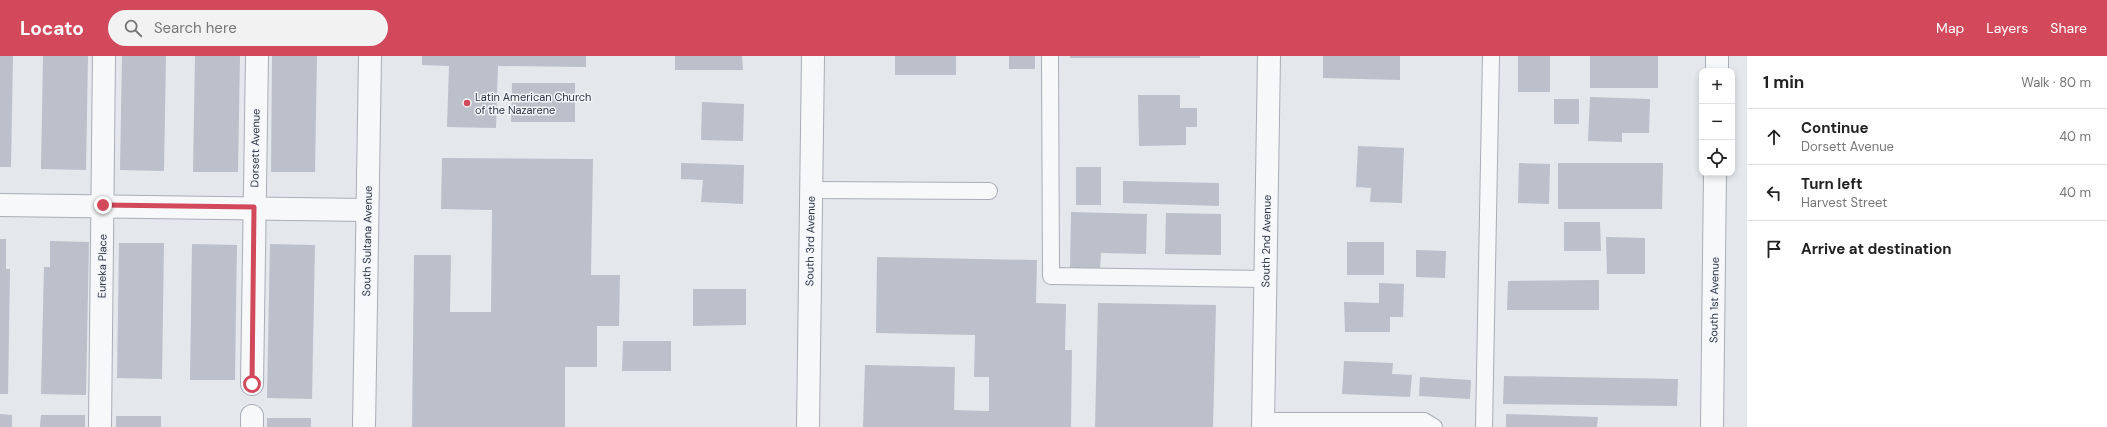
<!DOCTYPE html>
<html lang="en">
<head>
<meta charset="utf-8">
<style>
	body { margin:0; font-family:"DM Sans",sans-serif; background:#f2f2f2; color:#222 }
	.controls { position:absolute; right:12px; top:12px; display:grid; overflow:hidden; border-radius:8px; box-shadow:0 2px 6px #0003 }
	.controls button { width:36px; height:36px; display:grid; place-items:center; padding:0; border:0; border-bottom:1px solid #e0e0e0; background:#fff; color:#222; font:20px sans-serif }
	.stop { position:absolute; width:12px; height:12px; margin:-9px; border:3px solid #d1495b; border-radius:50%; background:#fff }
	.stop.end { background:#d1495b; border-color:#fff; box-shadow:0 1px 4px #0008 }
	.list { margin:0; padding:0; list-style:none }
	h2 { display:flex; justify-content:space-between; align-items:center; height:52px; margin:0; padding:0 16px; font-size:17px }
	h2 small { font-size:13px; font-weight:400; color:#767676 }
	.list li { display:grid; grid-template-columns:26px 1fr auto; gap:12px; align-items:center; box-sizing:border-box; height:56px; padding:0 16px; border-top:1px solid #e0e0e0 }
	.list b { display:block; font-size:15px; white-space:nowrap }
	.list p { margin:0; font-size:13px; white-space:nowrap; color:#767676 }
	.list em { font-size:13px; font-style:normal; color:#767676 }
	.icon { flex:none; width:22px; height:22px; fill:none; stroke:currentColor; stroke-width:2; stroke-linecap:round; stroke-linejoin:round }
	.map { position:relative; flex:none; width:1747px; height:371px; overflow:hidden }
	header { display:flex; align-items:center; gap:24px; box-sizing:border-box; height:56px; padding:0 20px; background:#d1495b; color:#fff }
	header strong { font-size:19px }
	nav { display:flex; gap:22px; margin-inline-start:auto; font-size:14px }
	.search { width:280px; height:36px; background:#f2f2f2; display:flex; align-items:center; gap:10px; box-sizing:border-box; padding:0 14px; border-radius:22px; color:#767676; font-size:15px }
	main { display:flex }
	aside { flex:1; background:#fff }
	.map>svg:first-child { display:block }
	.building { fill:#bbc0ca }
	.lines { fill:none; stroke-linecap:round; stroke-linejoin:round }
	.service-casing { stroke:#a9aeb7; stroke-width:18 }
	.minor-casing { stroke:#a9aeb7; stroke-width:24 }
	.tertiary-casing { stroke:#a9aeb7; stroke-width:24 }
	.service { stroke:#f7f8fa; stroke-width:16 }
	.minor { stroke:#f7f8fa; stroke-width:22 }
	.tertiary { stroke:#f7f8fa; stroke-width:22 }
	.route { stroke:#d1495b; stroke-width:5 }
	.poi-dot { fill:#d1495b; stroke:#f4f6f9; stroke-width:1.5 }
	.labels { text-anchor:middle; stroke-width:3; stroke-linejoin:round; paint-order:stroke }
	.poi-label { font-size:11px; fill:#2b3445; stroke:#f4f6f9; text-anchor:start }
	.street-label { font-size:11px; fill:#2b3445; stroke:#f4f6f9 }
</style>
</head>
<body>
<header>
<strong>Locato</strong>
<div class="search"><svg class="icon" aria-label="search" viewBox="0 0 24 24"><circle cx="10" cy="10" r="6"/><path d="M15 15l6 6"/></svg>Search here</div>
<nav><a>Map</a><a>Layers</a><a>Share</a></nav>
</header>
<main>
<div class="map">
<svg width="1747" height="371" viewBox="0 0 1747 371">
	<rect width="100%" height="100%" fill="#e4e7ec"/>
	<g class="building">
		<path d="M 0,0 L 13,0 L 11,111 L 0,111 Z"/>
		<path d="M 43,0 L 88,0 L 86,114 L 41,113 Z"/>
		<path d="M 122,0 L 166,0 L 164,115 L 120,114 Z"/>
		<path d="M 195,0 L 240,0 L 238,116 L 193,116 Z"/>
		<path d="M 272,0 L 317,0 L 315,116 L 271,116 Z"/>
		<path d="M 422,0 L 586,0 L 586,11 L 498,10 L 496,72 L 447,71 L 449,10 L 422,9 Z"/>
		<path d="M 675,0 L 742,0 L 743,14 L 675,14 Z"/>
		<rect x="895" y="0" width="61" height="19"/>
		<rect x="1009" y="0" width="26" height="13"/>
		<rect x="1070" y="0" width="130" height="2"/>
		<path d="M 1323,0 L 1400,0 L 1400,24 L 1323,22 Z"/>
		<rect x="1518" y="0" width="32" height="36"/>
		<rect x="1590" y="0" width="68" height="32"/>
		<path d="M 512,27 L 575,27 L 575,66 L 511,66 Z"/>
		<path d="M 1138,39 L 1180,39 L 1180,52 L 1197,52 L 1197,71 L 1186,71 L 1186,89 L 1139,90 Z"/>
		<path d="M 1590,41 L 1650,43 L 1649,77 L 1622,77 L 1622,86 L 1588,85 Z"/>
		<rect x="1554" y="43" width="25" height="25"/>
		<path d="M 702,46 L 744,48 L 743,85 L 701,84 Z"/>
		<path d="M 1358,90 L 1404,92 L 1402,147 L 1370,146 L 1371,132 L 1356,131 Z"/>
		<path d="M 442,102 L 593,103 L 591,219 L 620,219 L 619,270 L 597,270 L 597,311 L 565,311 L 565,371 L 412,371 L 414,199 L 451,199 L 450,256 L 491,256 L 492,154 L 441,153 Z"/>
		<path d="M 681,107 L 744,109 L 743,148 L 701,146 L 703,124 L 681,123 Z"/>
		<path d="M 1519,107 L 1550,108 L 1549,148 L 1518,147 Z"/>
		<path d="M 1558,107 L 1663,107 L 1662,153 L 1558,153 Z"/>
		<rect x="1076" y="111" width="25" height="38"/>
		<path d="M 1123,125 L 1219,127 L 1219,150 L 1123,147 Z"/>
		<path d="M 1071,156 L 1147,158 L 1146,198 L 1101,197 L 1100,213 L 1070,213 Z"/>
		<path d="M 1166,157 L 1221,158 L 1221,199 L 1165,198 Z"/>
		<path d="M 1564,166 L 1600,166 L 1601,195 L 1564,195 Z"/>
		<path d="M 1606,181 L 1645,182 L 1645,218 L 1607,218 Z"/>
		<path d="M 0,183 L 6,183 L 6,213 L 10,213 L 8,338 L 0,338 Z"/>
		<path d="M 50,185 L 89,186 L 86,339 L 41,338 L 44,211 L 50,211 Z"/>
		<rect x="1347" y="186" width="37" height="33"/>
		<path d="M 119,187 L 164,187 L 162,323 L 117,322 Z"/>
		<path d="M 192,188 L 237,189 L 235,324 L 190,324 Z"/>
		<path d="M 270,188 L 315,189 L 312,343 L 267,342 Z"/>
		<path d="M 1416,194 L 1446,195 L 1445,222 L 1416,221 Z"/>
		<path d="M 877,201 L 1037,204 L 1036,247 L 1066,248 L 1065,294 L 1072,294 L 1071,371 L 863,371 L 865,309 L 955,311 L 954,354 L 989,355 L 989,321 L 974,321 L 975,279 L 876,277 Z"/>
		<path d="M 1599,224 L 1599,254 L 1507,254 L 1508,225 Z"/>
		<path d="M 1379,227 L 1404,228 L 1403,261 L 1390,261 L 1390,276 L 1345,276 L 1344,246 L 1379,247 Z"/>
		<path d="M 693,233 L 746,233 L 746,269 L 693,270 Z"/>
		<path d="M 1098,247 L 1216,249 L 1213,371 L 1095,371 Z"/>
		<path d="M 623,285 L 671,285 L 671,315 L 622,315 Z"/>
		<path d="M 1344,305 L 1393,307 L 1392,318 L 1412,319 L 1410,341 L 1342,338 Z"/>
		<path d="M 1504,320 L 1678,323 L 1677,350 L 1503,348 Z"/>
		<path d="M 1420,321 L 1471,324 L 1470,343 L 1419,340 Z"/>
		<path d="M 0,358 L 12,359 L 12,371 L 0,371 Z"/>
		<path d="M 1506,358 L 1598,361 L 1597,371 L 1506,371 Z"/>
		<path d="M 41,359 L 85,359 L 85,371 L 40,371 Z"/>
		<rect x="116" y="360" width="45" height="11"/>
		<rect x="267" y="362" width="44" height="9"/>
	</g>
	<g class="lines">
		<g class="service-casing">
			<g id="service">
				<path d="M 1050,0 L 1051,220 L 1265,223"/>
				<path d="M 811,134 L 989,135"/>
				<path d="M 1263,365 L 1424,365 L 1434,371"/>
				<path d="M 1484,371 L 1491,0"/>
			</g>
		</g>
		<g class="minor-casing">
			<g id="minor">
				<path d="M 1717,15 L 1717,0"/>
				<path d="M 0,149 L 367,154"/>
				<path d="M 252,328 L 257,0"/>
				<path d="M 100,371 L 104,0"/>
				<path d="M 252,371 L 252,360"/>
				<path d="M 808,371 L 813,0"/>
				<path d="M 1263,371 L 1269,0"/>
				<path d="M 1712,371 L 1715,117"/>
			</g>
		</g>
		<g class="tertiary-casing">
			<path id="tertiary" d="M 364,371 L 370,0"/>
		</g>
		<use href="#service" class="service"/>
		<use href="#minor" class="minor"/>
		<use href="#tertiary" class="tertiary"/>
	</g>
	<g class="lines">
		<path class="route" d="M 103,149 L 254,151 L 252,328"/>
	</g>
	<circle class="poi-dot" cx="467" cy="47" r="4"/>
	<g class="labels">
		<g class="poi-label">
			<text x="475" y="45">Latin American Church<tspan x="475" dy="13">of the Nazarene</tspan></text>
		</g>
		<g class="street-label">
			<text transform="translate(255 92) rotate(-89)" y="4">Dorsett Avenue</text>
			<text transform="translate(367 185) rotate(-89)" y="4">South Sultana Avenue</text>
			<text transform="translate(810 185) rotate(-89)" y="4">South 3rd Avenue</text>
			<text transform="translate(1266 185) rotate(-89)" y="4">South 2nd Avenue</text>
			<text transform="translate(102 210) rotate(-89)" y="4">Eureka Place</text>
			<text transform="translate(1714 244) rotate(-89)" y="4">South 1st Avenue</text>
		</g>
	</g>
</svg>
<div class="controls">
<button>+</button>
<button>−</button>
<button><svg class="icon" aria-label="locate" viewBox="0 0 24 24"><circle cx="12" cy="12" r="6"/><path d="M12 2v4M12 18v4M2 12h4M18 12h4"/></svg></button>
</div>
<div class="stop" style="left:252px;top:328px"></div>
<div class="stop end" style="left:103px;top:149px"></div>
</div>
<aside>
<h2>1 min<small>Walk · 80 m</small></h2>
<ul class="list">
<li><svg class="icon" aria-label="ahead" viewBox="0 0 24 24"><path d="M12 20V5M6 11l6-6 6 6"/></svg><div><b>Continue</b><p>Dorsett Avenue</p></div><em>40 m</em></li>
<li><svg class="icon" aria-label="left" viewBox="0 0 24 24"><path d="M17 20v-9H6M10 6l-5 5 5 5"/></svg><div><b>Turn left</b><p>Harvest Street</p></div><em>40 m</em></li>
<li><svg class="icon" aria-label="arrive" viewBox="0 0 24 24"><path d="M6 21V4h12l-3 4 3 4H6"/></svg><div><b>Arrive at destination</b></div></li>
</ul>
</aside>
</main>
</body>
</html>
